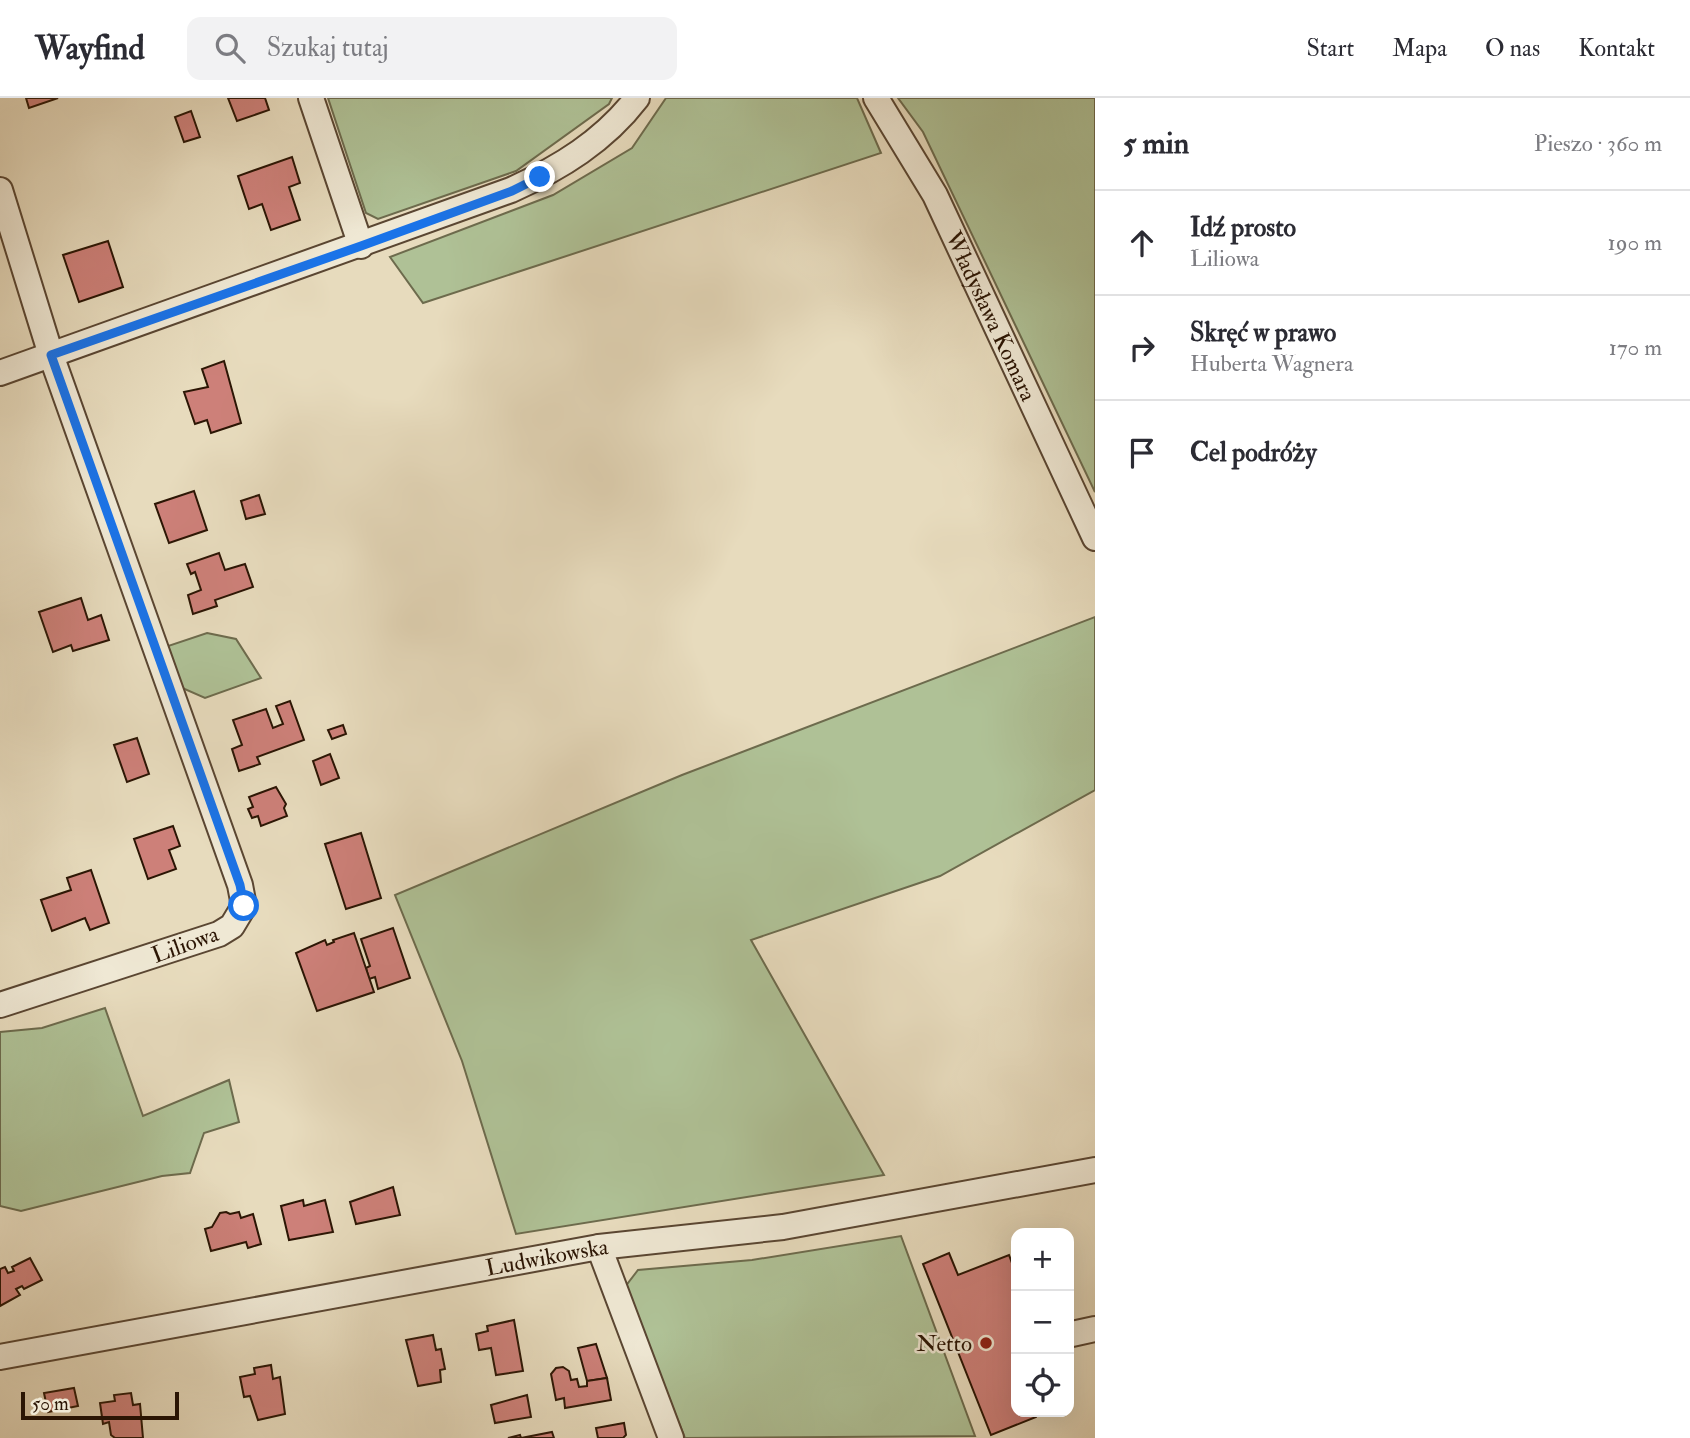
<!DOCTYPE html>
<html lang="pl">
<head>
<meta charset="utf-8">
<style>
	body { margin:0; font-family:"IM FELL Double Pica",serif; background:#f2f2f3; color:#2b2b33 }
	.controls { position:absolute; right:21px; bottom:21px; display:grid; overflow:hidden; border-radius:14px; box-shadow:0 7px 28px #0002 }
	.controls button { width:63px; height:63px; display:grid; place-items:center; padding:0; border:0; border-bottom:2px solid #e1e1e2; background:#fff; color:#2b2b33; font:35px sans-serif }
	.scale { position:absolute; left:21px; bottom:18px; width:158px; box-sizing:border-box; padding-left:7px; border:4px solid #2b1504; border-top:0; font-size:19px; line-height:24px; white-space:nowrap; color:#2b1504; -webkit-text-stroke:5px #efe8d4; paint-order:stroke }
	.stop { position:absolute; width:21px; height:21px; margin:-16px; border:5px solid #1a73e8; border-radius:50%; background:#fff }
	.stop.end { background:#1a73e8; border-color:#fff; box-shadow:0 2px 7px #0008 }
	.list { margin:0; padding:0; list-style:none }
	h2 { display:flex; justify-content:space-between; align-items:center; height:91px; margin:0; padding:0 28px; font-size:30px }
	h2 small { font-size:23px; font-weight:400; color:#7c7c81 }
	.list li { display:grid; grid-template-columns:46px 1fr auto; gap:21px; align-items:center; box-sizing:border-box; height:105px; padding:0 28px; border-top:2px solid #e1e1e2 }
	.list b { display:block; font-size:26px; white-space:nowrap }
	.list p { margin:0; font-size:23px; white-space:nowrap; color:#7c7c81 }
	.list em { font-size:23px; font-style:normal; color:#7c7c81 }
	.icon { flex:none; width:38px; height:38px; fill:none; stroke:currentColor; stroke-width:2; stroke-linecap:round; stroke-linejoin:round }
	.map { position:relative; flex:none; width:1095px; height:1340px; overflow:hidden }
	header { display:flex; align-items:center; gap:42px; box-sizing:border-box; height:98px; padding:0 35px; background:#fff; border-bottom:2px solid #e1e1e2 }
	header strong { font-size:33px }
	nav { display:flex; gap:38px; margin-inline-start:auto; font-size:24px }
	.search { width:490px; height:63px; background:#f2f2f3; display:flex; align-items:center; gap:18px; box-sizing:border-box; padding:0 24px; border-radius:14px; color:#7c7c81; font-size:26px }
	main { display:flex }
	aside { flex:1; background:#fff }
	.map>svg:first-child { display:block }
	.green { fill:#afc196; stroke:#6d6b4d; stroke-width:2 }
	.building { fill:#cd8079; stroke:#2b1504; stroke-width:2 }
	.lines { fill:none; stroke-linecap:round; stroke-linejoin:round }
	.minor-casing { stroke:#5a4632; stroke-width:28 }
	.minor { stroke:#efe8d4; stroke-width:24 }
	.route { stroke:#1a73e8; stroke-width:9 }
	.poi-dot { fill:#8f2418; stroke:#efe8d4; stroke-width:2.5 }
	.labels { text-anchor:middle; stroke-width:5; stroke-linejoin:round; paint-order:stroke }
	.street-label { font-size:23px; fill:#2b1504; stroke:#efe8d4 }
	.poi-label { font-size:23px; fill:#2b1504; stroke:#efe8d4; text-anchor:end }
</style>
</head>
<body>
<header>
<strong>Wayfind</strong>
<div class="search"><svg class="icon" aria-label="search" viewBox="0 0 24 24"><circle cx="10" cy="10" r="6"/><path d="M15 15l6 6"/></svg>Szukaj tutaj</div>
<nav><a>Start</a><a>Mapa</a><a>O nas</a><a>Kontakt</a></nav>
</header>
<main>
<div class="map">
<svg width="1095" height="1340" viewBox="0 0 1095 1340">
	<rect width="100%" height="100%" fill="#e7dbbd"/>
	<filter id="stains"><feTurbulence type="fractalNoise" baseFrequency=".00286" numOctaves="4"/><feColorMatrix values="0 0 0 0 .2 0 0 0 0 .09 0 0 0 0 .02 0 0 0 .5 -.17"/></filter>
	<radialGradient id="worn" r=".72"><stop offset=".6" stop-color="#630" stop-opacity="0"/><stop offset="1" stop-color="#630" stop-opacity=".3"/></radialGradient>
	<g class="green">
		<path d="M 328,0 L 612,0 L 609,6 L 516,73 L 378,121 L 366,115 Z"/>
		<path d="M 666,0 L 857,0 L 881,55 L 423,205 L 390,159 L 553,97 L 632,50 Z"/>
		<path d="M 898,0 L 1095,0 L 1095,394 L 923,34 Z"/>
		<path d="M 1095,519 L 1095,692 L 940,778 L 751,842 L 884,1077 L 516,1136 L 462,963 L 395,797 L 682,677 Z"/>
		<path d="M 207,535 L 236,541 L 261,580 L 205,600 L 180,589 L 165,549 Z"/>
		<path d="M 105,910 L 143,1018 L 229,982 L 239,1024 L 204,1035 L 190,1075 L 162,1078 L 21,1113 L 0,1108 L 0,934 L 42,930 Z"/>
		<path d="M 901,1138 L 975,1338 L 685,1340 L 625,1189 L 638,1172 L 752,1162 Z"/>
	</g>
	<g class="building">
		<path d="M 26,0 L 58,0 L 29,10 Z"/>
		<path d="M 228,0 L 265,0 L 269,12 L 237,23 Z"/>
		<path d="M 191,13 L 200,39 L 184,44 L 175,19 Z"/>
		<path d="M 292,59 L 300,85 L 289,89 L 300,122 L 271,132 L 262,106 L 249,111 L 238,78 Z"/>
		<path d="M 108,143 L 123,189 L 79,204 L 63,157 Z"/>
		<path d="M 224,263 L 241,325 L 211,335 L 207,322 L 195,326 L 184,294 L 208,289 L 202,271 Z"/>
		<path d="M 194,393 L 207,432 L 169,445 L 155,406 Z"/>
		<path d="M 259,397 L 265,416 L 246,421 L 241,403 Z"/>
		<path d="M 219,455 L 225,472 L 245,466 L 253,489 L 215,502 L 217,508 L 193,516 L 188,497 L 201,492 L 195,474 L 191,476 L 187,466 Z"/>
		<path d="M 81,500 L 88,522 L 101,517 L 109,542 L 73,553 L 71,547 L 53,554 L 39,514 Z"/>
		<path d="M 290,603 L 304,642 L 257,659 L 260,666 L 239,673 L 232,651 L 242,647 L 233,622 L 266,611 L 273,630 L 283,626 L 276,608 Z"/>
		<path d="M 343,627 L 346,636 L 332,641 L 328,632 Z"/>
		<path d="M 137,640 L 149,676 L 127,684 L 114,647 Z"/>
		<path d="M 330,656 L 339,680 L 321,687 L 313,663 Z"/>
		<path d="M 276,689 L 286,706 L 284,710 L 287,718 L 261,728 L 258,718 L 252,720 L 248,711 L 253,709 L 249,699 Z"/>
		<path d="M 173,728 L 180,748 L 169,752 L 176,771 L 148,781 L 134,741 Z"/>
		<path d="M 361,735 L 381,800 L 346,811 L 325,746 Z"/>
		<path d="M 91,772 L 109,825 L 90,832 L 85,820 L 52,833 L 41,802 L 71,792 L 67,780 Z"/>
		<path d="M 393,830 L 410,880 L 378,891 L 375,879 L 369,881 L 366,870 L 370,868 L 361,841 Z"/>
		<path d="M 354,835 L 374,894 L 317,913 L 296,855 L 325,842 L 327,847 L 334,844 L 333,842 Z"/>
		<path d="M 393,1089 L 400,1117 L 356,1126 L 350,1104 Z"/>
		<path d="M 303,1102 L 304,1108 L 325,1102 L 333,1134 L 289,1142 L 281,1108 Z"/>
		<path d="M 226,1114 L 230,1116 L 239,1114 L 241,1120 L 253,1116 L 261,1146 L 248,1150 L 246,1144 L 211,1153 L 205,1131 L 212,1129 L 220,1115 Z"/>
		<path d="M 949,1155 L 958,1177 L 1009,1157 L 1016,1176 L 1016,1314 L 1038,1314 L 1036,1319 L 991,1337 L 923,1166 Z"/>
		<path d="M 30,1160 L 42,1182 L 24,1191 L 22,1188 L 16,1191 L 20,1197 L 0,1208 L 0,1171 L 5,1169 L 8,1175 L 14,1173 L 12,1169 Z"/>
		<path d="M 514,1222 L 523,1273 L 496,1277 L 491,1250 L 479,1252 L 476,1236 L 488,1233 L 487,1228 Z"/>
		<path d="M 433,1237 L 436,1252 L 441,1251 L 445,1271 L 440,1272 L 441,1284 L 418,1288 L 406,1242 Z"/>
		<path d="M 596,1246 L 607,1280 L 587,1283 L 578,1250 Z"/>
		<path d="M 271,1267 L 273,1281 L 280,1279 L 285,1316 L 258,1322 L 250,1298 L 244,1299 L 240,1279 L 255,1276 L 254,1270 Z"/>
		<path d="M 563,1269 L 569,1273 L 571,1282 L 577,1281 L 579,1289 L 587,1288 L 587,1283 L 607,1280 L 611,1302 L 565,1310 L 564,1300 L 556,1302 L 551,1276 L 556,1270 Z"/>
		<path d="M 74,1290 L 78,1308 L 48,1314 L 44,1295 Z"/>
		<path d="M 131,1295 L 133,1307 L 140,1306 L 143,1340 L 115,1340 L 111,1337 L 109,1324 L 103,1326 L 100,1305 L 115,1303 L 114,1297 Z"/>
		<path d="M 527,1297 L 531,1319 L 495,1325 L 491,1307 Z"/>
		<path d="M 624,1325 L 626,1337 L 623,1340 L 598,1340 L 596,1330 Z"/>
		<path d="M 552,1334 L 554,1340 L 508,1340 L 520,1337 L 521,1340 Z"/>
	</g>
	<g class="lines">
		<g class="minor-casing">
			<g id="minor">
				<path d="M 311,0 L 361,148"/>
				<path id="s1" d="M 876,0 L 935,97 L 1095,440"/>
				<path d="M 0,92 L 51,257 L 240,787 L 244,808 L 232,828 L 219,836 L 0,907"/>
				<path d="M 0,275 L 511,92 C 560,70 604,43 637,0"/>
				<path d="M 599,1149 L 671,1340"/>
				<path d="M 1072,1236 L 1095,1231"/>
				<path id="s2" d="M 0,1259 L 599,1149 L 783,1129 L 1095,1072"/>
			</g>
		</g>
		<use href="#minor" class="minor"/>
	</g>
	<g class="lines">
		<path class="route" d="M 244,808 L 240,787 L 51,257 L 361,148 L 512,93 L 540,79"/>
	</g>
	<circle class="poi-dot" cx="986" cy="1245" r="7"/>
	<g class="labels">
		<g class="street-label">
			<text dy="8" stroke="none"><textPath href="#s1" startOffset="247">Władysława Komara</textPath></text>
			<text transform="translate(185 846) rotate(-20)" y="8">Liliowa</text>
			<text dy="8" stroke="none"><textPath href="#s2" startOffset="556">Ludwikowska</textPath></text>
		</g>
		<g class="poi-label">
			<text x="972" y="1253">Netto</text>
		</g>
	</g>
	<rect width="100%" height="100%" filter="url(#stains)"/>
	<rect width="100%" height="100%" fill="url(#worn)"/>
</svg>
<div class="controls">
<button>+</button>
<button>−</button>
<button><svg class="icon" aria-label="locate" viewBox="0 0 24 24"><circle cx="12" cy="12" r="6"/><path d="M12 2v4M12 18v4M2 12h4M18 12h4"/></svg></button>
</div>
<div class="scale">50 m</div>
<div class="stop" style="left:244px;top:808px"></div>
<div class="stop end" style="left:540px;top:79px"></div>
</div>
<aside>
<h2>5 min<small>Pieszo · 360 m</small></h2>
<ul class="list">
<li><svg class="icon" aria-label="ahead" viewBox="0 0 24 24"><path d="M12 20V5M6 11l6-6 6 6"/></svg><div><b>Idź prosto</b><p>Liliowa</p></div><em>190 m</em></li>
<li><svg class="icon" aria-label="right" viewBox="0 0 24 24"><path d="M7 20v-9h11M14 6l5 5-5 5"/></svg><div><b>Skręć w prawo</b><p>Huberta Wagnera</p></div><em>170 m</em></li>
<li><svg class="icon" aria-label="arrive" viewBox="0 0 24 24"><path d="M6 21V4h12l-3 4 3 4H6"/></svg><div><b>Cel podróży</b></div></li>
</ul>
</aside>
</main>
</body>
</html>
